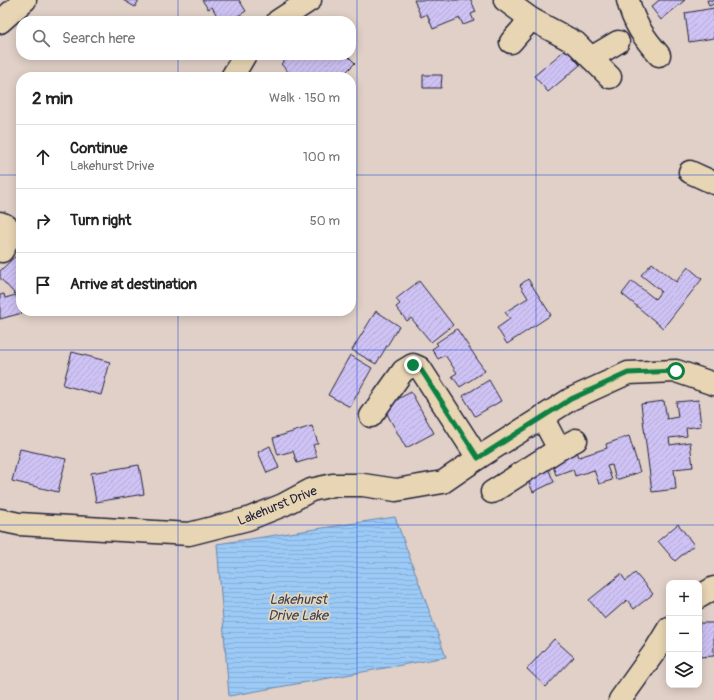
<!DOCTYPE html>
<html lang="en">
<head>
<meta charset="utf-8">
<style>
	body { margin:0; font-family:Pangolin,sans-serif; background:#f2f2f2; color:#222 }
	.controls { position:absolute; right:12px; bottom:12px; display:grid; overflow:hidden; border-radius:8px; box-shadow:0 2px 10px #0003 }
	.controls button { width:36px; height:36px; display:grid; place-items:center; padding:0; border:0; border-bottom:1px solid #e0e0e0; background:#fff; color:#222; font:20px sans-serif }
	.stop { position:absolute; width:12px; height:12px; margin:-9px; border:3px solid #0b8043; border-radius:50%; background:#fff }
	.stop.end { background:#0b8043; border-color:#fff; box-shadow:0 1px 4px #0008 }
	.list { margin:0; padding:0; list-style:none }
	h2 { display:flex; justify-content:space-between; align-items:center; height:52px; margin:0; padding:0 16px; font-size:17px }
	h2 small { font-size:13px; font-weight:400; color:#767676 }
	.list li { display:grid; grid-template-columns:26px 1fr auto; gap:12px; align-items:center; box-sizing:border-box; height:64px; padding:0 16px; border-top:1px solid #e0e0e0 }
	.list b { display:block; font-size:15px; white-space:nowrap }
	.list p { margin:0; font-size:13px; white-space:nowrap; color:#767676 }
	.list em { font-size:13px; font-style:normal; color:#767676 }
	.icon { flex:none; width:22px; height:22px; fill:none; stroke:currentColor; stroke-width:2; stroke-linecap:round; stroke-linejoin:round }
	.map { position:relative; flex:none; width:714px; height:700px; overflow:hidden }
	.search { position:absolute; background:#fff; box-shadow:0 2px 10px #0003; left:16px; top:16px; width:340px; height:44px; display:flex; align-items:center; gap:10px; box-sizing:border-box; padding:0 14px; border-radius:16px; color:#767676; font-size:15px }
	.panel { position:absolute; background:#fff; box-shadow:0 2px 10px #0003; left:16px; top:72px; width:340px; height:244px; border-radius:16px }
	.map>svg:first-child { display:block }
	.water { fill:url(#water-rules); stroke:#6b87ac }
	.building { fill:url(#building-hatch); stroke:#22223b }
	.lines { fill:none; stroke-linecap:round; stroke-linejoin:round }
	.minor-casing { stroke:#22223b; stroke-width:25 }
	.minor { stroke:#e7d5b3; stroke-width:22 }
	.route { stroke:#0b8043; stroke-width:5 }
	.grid { fill:none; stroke:#1d4ed8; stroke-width:1; stroke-opacity:0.55 }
	.labels { text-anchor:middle; stroke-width:3.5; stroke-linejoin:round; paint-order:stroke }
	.street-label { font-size:13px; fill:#22223b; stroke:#e7d5b3 }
	.water-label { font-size:14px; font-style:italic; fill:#3a4461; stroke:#e7d5b3 }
</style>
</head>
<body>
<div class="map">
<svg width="714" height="700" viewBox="0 0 714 700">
	<defs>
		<pattern id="water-rules" width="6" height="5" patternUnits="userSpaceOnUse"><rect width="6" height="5" fill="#9bcaf7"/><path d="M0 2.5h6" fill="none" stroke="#85add5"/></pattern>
		<pattern id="building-hatch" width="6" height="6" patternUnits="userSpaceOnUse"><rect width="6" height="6" fill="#cfc3f5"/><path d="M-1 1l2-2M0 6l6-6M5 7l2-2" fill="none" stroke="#b1a7d3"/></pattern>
	</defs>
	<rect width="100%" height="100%" fill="#e0d0c7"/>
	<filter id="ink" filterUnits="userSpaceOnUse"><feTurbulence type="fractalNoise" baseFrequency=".025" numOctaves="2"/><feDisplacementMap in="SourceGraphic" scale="8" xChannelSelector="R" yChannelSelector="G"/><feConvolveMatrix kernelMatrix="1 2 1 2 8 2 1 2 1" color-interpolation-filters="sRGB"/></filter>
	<g filter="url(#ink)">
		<path class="water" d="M 395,517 L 446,657 L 229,696 L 217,544 Z"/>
		<g class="building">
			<path d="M 123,0 L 139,0 L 135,7 Z"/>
			<path d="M 202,0 L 239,0 L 246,11 L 230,21 L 220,21 L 212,7 L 208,9 Z"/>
			<path d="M 414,0 L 471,0 L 476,12 L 471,14 L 474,21 L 463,25 L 460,18 L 433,29 L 427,14 L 421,17 Z"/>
			<path d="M 659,0 L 685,0 L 661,20 L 651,7 Z"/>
			<path d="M 707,0 L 714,0 L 714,4 L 709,6 Z"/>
			<path d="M 714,8 L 714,38 L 689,42 L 685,13 Z"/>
			<path d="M 566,49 L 580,65 L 548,92 L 534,76 Z"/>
			<path d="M 291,55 L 328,55 L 329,56 L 330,55 L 347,55 L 355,63 L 345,73 L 349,77 L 291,77 L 292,76 L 281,64 Z"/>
			<path d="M 423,75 L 442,75 L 441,88 L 423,88 Z"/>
			<path d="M 21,251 L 21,289 L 15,294 L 0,278 L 0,271 Z"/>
			<path d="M 652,263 L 676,282 L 688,267 L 702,279 L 663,328 L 622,294 L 632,281 L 655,299 L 661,291 L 641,275 Z"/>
			<path d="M 528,279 L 551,315 L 507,344 L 497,328 L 510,319 L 505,312 L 528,298 L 520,285 Z"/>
			<path d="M 419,281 L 453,325 L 431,342 L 411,318 L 407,321 L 396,307 L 400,304 L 396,299 Z"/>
			<path d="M 4,294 L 5,298 L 16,295 L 22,313 L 0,319 L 0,295 Z"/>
			<path d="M 376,311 L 399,326 L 376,364 L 352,350 Z"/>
			<path d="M 457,329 L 485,371 L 460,387 L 452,376 L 457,373 L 445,355 L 438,359 L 432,349 L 438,345 L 436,343 Z"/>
			<path d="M 72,352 L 110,362 L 101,395 L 63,385 Z"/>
			<path d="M 350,355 L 372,368 L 350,407 L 328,395 Z"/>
			<path d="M 489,380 L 501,401 L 475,416 L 463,396 Z"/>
			<path d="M 411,392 L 434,433 L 406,448 L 383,407 Z"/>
			<path d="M 698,400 L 701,426 L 686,428 L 687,436 L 669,438 L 670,445 L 690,442 L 693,467 L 674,469 L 676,489 L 652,492 L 641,404 L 664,401 L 667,419 L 678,417 L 676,402 Z"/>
			<path d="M 312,426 L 318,443 L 313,445 L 317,457 L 297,463 L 293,451 L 278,455 L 273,438 Z"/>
			<path d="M 629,436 L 640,472 L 616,480 L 612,465 L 607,466 L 612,480 L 599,484 L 594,470 L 575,476 L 573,469 L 556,475 L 551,460 L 577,452 L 579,457 L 607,448 L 606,444 Z"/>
			<path d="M 270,446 L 279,468 L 267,473 L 258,452 Z"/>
			<path d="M 20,449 L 66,459 L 58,492 L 12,481 Z"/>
			<path d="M 139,465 L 144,494 L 96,502 L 91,473 Z"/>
			<path d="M 547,466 L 554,482 L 533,492 L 526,475 Z"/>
			<path d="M 678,524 L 694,545 L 675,561 L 658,541 Z"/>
			<path d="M 635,573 L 653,594 L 634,609 L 627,600 L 605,619 L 589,600 L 621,574 L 626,581 Z"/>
			<path d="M 699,623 L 714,623 L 714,656 L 699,657 Z"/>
			<path d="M 554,639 L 574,657 L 546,687 L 527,669 Z"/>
		</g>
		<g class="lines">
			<g class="minor-casing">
				<g id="minor">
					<path d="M 505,0 L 531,19 L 576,43 L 610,77"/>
					<path d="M 628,0 C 633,22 644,38 659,55"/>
					<path d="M 278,21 L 310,0"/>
					<path d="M 0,22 L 25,0"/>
					<path d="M 511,42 L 531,19"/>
					<path d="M 591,58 L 618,42"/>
					<path d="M 232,77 L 245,55"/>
					<path d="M 690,172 L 714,183"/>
					<path d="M 0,223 C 17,228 8,240 2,251"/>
					<path d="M 371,416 L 403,371 L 413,365 L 420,368 L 478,458"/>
					<path d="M 542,417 L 559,449"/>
					<path d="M 492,492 L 559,449 L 576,440"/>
					<path d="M 0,520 L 19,524 L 189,534 L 248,519 L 283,505 L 311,490 L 333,485 L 363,485 L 396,490 L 443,482 L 478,458 L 571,399 L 628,373 L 676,371 L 714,384"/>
					<path d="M 699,597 L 714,588"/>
					<path d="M 620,700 L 655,651 L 669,628"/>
				</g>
			</g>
			<use href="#minor" class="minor"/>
		</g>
	</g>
	<g class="lines" filter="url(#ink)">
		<path class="route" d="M 413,365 L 420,368 L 478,458 L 571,399 L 628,373 L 676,371"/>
	</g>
	<path class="grid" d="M 178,0 L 178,21M 357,0 L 357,700M 536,0 L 536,700M 178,55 L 178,77M 0,175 L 21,175M 351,175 L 714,175M 178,311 L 178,700M 0,350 L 714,350M 0,525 L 714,525"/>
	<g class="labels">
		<g class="street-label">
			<text transform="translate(277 505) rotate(-22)" y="5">Lakehurst Drive</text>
		</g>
		<g class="water-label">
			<text x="298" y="604">Lakehurst<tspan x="298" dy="16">Drive Lake</tspan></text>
		</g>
	</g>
</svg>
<div class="controls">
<button>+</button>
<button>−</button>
<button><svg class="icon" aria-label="layers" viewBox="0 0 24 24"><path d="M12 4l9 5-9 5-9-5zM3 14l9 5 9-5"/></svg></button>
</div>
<div class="stop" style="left:676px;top:371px"></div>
<div class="stop end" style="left:413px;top:365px"></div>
<div class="search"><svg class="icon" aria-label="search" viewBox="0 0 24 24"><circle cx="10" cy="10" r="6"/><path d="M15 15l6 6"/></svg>Search here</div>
<section class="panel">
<h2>2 min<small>Walk · 150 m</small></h2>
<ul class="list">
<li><svg class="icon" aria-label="ahead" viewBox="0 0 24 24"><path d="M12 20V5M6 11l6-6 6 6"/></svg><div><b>Continue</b><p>Lakehurst Drive</p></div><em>100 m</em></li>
<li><svg class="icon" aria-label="right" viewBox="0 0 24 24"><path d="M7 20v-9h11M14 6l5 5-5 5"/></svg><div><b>Turn right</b></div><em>50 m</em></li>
<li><svg class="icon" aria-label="arrive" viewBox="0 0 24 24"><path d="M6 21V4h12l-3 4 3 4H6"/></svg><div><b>Arrive at destination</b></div></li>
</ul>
</section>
</div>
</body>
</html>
